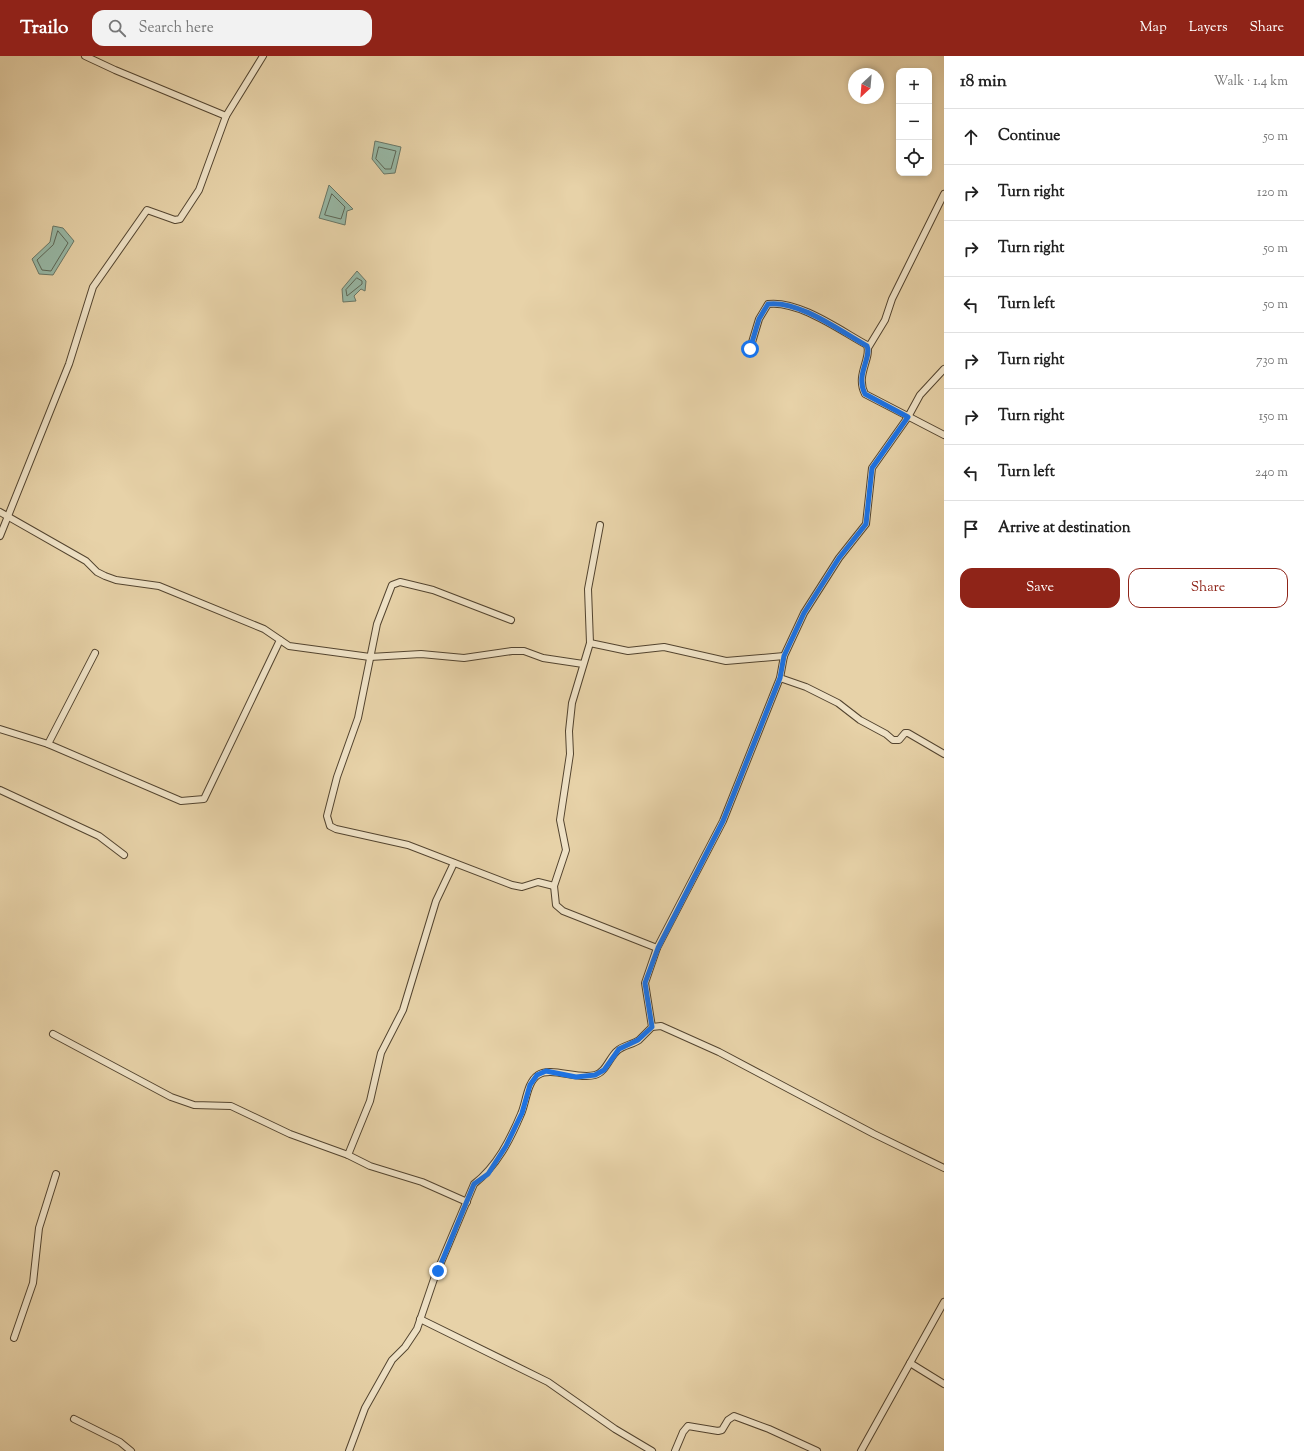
<!DOCTYPE html>
<html lang="en">
<head>
<meta charset="utf-8">
<style>
	body { margin:0; font-family:"Sorts Mill Goudy",serif; background:#f2f2f2; color:#222 }
	.controls { position:absolute; right:12px; top:12px; display:grid; overflow:hidden; border-radius:8px; box-shadow:0 2px 6px #0003 }
	.controls button { width:36px; height:36px; display:grid; place-items:center; padding:0; border:0; border-bottom:1px solid #e0e0e0; background:#fff; color:#222; font:20px sans-serif }
	.compass { position:absolute; left:848px; top:12px; width:36px; height:36px; border-radius:50%; background:#fff; box-shadow:0 2px 6px #0003; rotate:206deg }
	.stop { position:absolute; width:12px; height:12px; margin:-9px; border:3px solid #1a73e8; border-radius:50%; background:#fff }
	.stop.end { background:#1a73e8; border-color:#fff; box-shadow:0 1px 4px #0008 }
	.list { margin:0; padding:0; list-style:none }
	h2 { display:flex; justify-content:space-between; align-items:center; height:52px; margin:0; padding:0 16px; font-size:17px }
	h2 small { font-size:13px; font-weight:400; color:#767676 }
	.list li { display:grid; grid-template-columns:26px 1fr auto; gap:12px; align-items:center; box-sizing:border-box; height:56px; padding:0 16px; border-top:1px solid #e0e0e0 }
	.list b { display:block; font-size:15px; white-space:nowrap }
	.list em { font-size:13px; font-style:normal; color:#767676 }
	.actions { display:flex; gap:8px; padding:12px 16px }
	.actions a { flex:1; padding:9px 0; border:1px solid #8f2418; border-radius:12px; text-align:center; font-size:14px; color:#8f2418 }
	.actions .main { background:#8f2418; color:#fff }
	.icon { flex:none; width:22px; height:22px; fill:none; stroke:currentColor; stroke-width:2; stroke-linecap:round; stroke-linejoin:round }
	.map { position:relative; flex:none; width:944px; height:1395px; overflow:hidden }
	header { display:flex; align-items:center; gap:24px; box-sizing:border-box; height:56px; padding:0 20px; background:#8f2418; color:#fff }
	header strong { font-size:19px }
	nav { display:flex; gap:22px; margin-inline-start:auto; font-size:14px }
	.search { width:280px; height:36px; background:#f2f2f2; display:flex; align-items:center; gap:10px; box-sizing:border-box; padding:0 14px; border-radius:12px; color:#767676; font-size:15px }
	main { display:flex }
	aside { flex:1; background:#fff }
	.map>svg:first-child { display:block }
	.water { fill:#97b8a6; stroke:#687666 }
	.lines { fill:none; stroke-linecap:round; stroke-linejoin:round }
	.shore { stroke:#5c6656; stroke-width:1 }
	.minor-casing { stroke:#53442f; stroke-width:8 }
	.minor { stroke:#efe2c6; stroke-width:6 }
	.route { stroke:#1a73e8; stroke-width:5 }
</style>
</head>
<body>
<header>
<strong>Trailo</strong>
<div class="search"><svg class="icon" aria-label="search" viewBox="0 0 24 24"><circle cx="10" cy="10" r="6"/><path d="M15 15l6 6"/></svg>Search here</div>
<nav><a>Map</a><a>Layers</a><a>Share</a></nav>
</header>
<main>
<div class="map">
<svg width="944" height="1395" viewBox="0 0 944 1395">
	<rect width="100%" height="100%" fill="#e7d2a8"/>
	<filter id="stains"><feTurbulence type="fractalNoise" baseFrequency=".005" numOctaves="4"/><feColorMatrix values="0 0 0 0 .2 0 0 0 0 .09 0 0 0 0 .02 0 0 0 .5 -.17"/></filter>
	<radialGradient id="worn" r=".72"><stop offset=".6" stop-color="#630" stop-opacity="0"/><stop offset="1" stop-color="#630" stop-opacity=".3"/></radialGradient>
	<g class="water">
		<path d="M 375,85 L 401,91 L 395,117 L 384,118 L 372,103 Z"/>
		<path d="M 329,129 L 353,153 L 347,155 L 345,169 L 319,162 Z"/>
		<path d="M 53,170 L 63,172 L 74,185 L 53,219 L 39,218 L 32,203 L 50,186 Z"/>
		<path d="M 357,215 L 366,225 L 365,235 L 361,233 L 354,240 L 356,245 L 343,246 L 342,233 Z"/>
	</g>
	<g class="lines">
		<g class="shore">
			<path d="M 379,91 L 396,95 L 391,113 L 385,113 L 376,103 Z"/>
			<path d="M 332,138 L 345,151 L 341,163 L 325,159 Z"/>
			<path d="M 58,175 L 68,187 L 51,215 L 42,214 L 37,204 L 53,189 Z"/>
			<path d="M 357,222 L 362,225 L 362,228 L 347,240 L 346,234 Z"/>
		</g>
		<g class="minor-casing">
			<g id="minor">
				<path d="M 85,0 L 115,14 L 226,60"/>
				<path d="M 868,292 L 885,264 L 892,243 L 944,138"/>
				<path d="M 750,293 L 759,263 L 768,248 C 799,244 841,275 867,289 C 872,302 855,319 865,338 L 944,379"/>
				<path d="M 0,456 L 86,505 L 97,516 L 105,520 L 116,524 L 159,530 L 264,573 L 289,590 L 370,601 L 421,598 L 464,602 L 512,595 L 524,595 L 543,602 L 583,608"/>
				<path d="M 600,469 L 588,533 L 590,587 L 572,647 L 569,675 L 570,698 L 560,764 L 566,794 L 554,830 L 556,849 L 563,855 L 657,892"/>
				<path d="M 0,480 L 69,308 L 93,231 L 147,154 L 175,164 L 180,163 L 199,134 L 226,60 L 263,0"/>
				<path d="M 511,564 L 433,534 L 400,526 L 392,529 L 377,568 L 358,662 L 337,721 L 327,760 L 330,770 L 336,773 L 408,789 L 512,829 L 522,831 L 538,826 L 554,830"/>
				<path d="M 590,587 L 628,595 L 664,591 L 726,605 L 784,600"/>
				<path d="M 780,622 L 806,631 L 838,647 L 860,664 L 886,678 L 893,684 L 899,684 L 905,677 L 908,677 L 944,698"/>
				<path d="M 0,673 L 48,688 L 181,745 L 204,743 L 280,584"/>
				<path d="M 48,688 L 95,597"/>
				<path d="M 0,734 L 99,780 L 124,799"/>
				<path d="M 652,971 L 661,970 L 719,996 L 874,1078 L 944,1112"/>
				<path d="M 53,978 L 171,1041 L 194,1049 L 231,1050 L 290,1078 L 348,1099 L 370,1110 L 422,1126 L 467,1146"/>
				<path d="M 348,1099 L 370,1045 L 381,997 L 403,954 L 436,845 L 454,807"/>
				<path d="M 420,1263 L 548,1326 L 615,1373 L 652,1395"/>
				<path d="M 14,1282 L 33,1227 L 39,1172 L 56,1118"/>
				<path d="M 910,1307 L 944,1328"/>
				<path d="M 74,1363 L 120,1386 L 131,1395"/>
				<path d="M 349,1395 L 365,1352 L 392,1304 L 405,1291 L 417,1273 L 434,1223 L 474,1128 C 497,1110 510,1084 521,1058 C 526,1047 527,1026 538,1019 C 550,1010 578,1024 595,1019 C 606,1016 609,1002 617,995 C 623,989 632,989 639,984 C 643,980 648,975 652,971 L 645,927 L 657,892 L 723,765 L 780,622 L 784,600 L 804,557 L 839,502 L 866,468 L 872,412 L 908,361 L 920,339 L 944,313"/>
				<path d="M 675,1395 L 683,1376 L 688,1370 L 718,1375 L 722,1374 L 728,1364 L 734,1360 L 769,1373 L 817,1395"/>
				<path d="M 861,1395 L 944,1246"/>
			</g>
		</g>
		<use href="#minor" class="minor"/>
	</g>
	<g class="lines">
		<path class="route" d="M 438,1215 L 474,1128 L 488,1118 L 506,1090 L 522,1057 L 530,1029 L 537,1019 L 546,1015 L 576,1021 L 595,1019 L 604,1014 L 619,993 L 638,984 L 652,971 L 645,927 L 658,892 L 723,765 L 780,622 L 784,600 L 804,557 L 839,502 L 866,468 L 872,412 L 908,361 L 865,338 C 855,318 872,302 867,290 C 840,275 799,244 768,248 L 759,263 L 750,293"/>
	</g>
	<rect width="100%" height="100%" filter="url(#stains)"/>
	<rect width="100%" height="100%" fill="url(#worn)"/>
</svg>
<div class="controls">
<button>+</button>
<button>−</button>
<button><svg class="icon" aria-label="locate" viewBox="0 0 24 24"><circle cx="12" cy="12" r="6"/><path d="M12 2v4M12 18v4M2 12h4M18 12h4"/></svg></button>
</div>
<svg class="compass" viewBox="-18 -18 36 36"><path d="M0-13l5 13h-10z" fill="#e53935"/><path d="M0 13l5-13h-10z" fill="#767676"/></svg>
<div class="stop" style="left:750px;top:293px"></div>
<div class="stop end" style="left:438px;top:1215px"></div>
</div>
<aside>
<h2>18 min<small>Walk · 1.4 km</small></h2>
<ul class="list">
<li><svg class="icon" aria-label="ahead" viewBox="0 0 24 24"><path d="M12 20V5M6 11l6-6 6 6"/></svg><div><b>Continue</b></div><em>50 m</em></li>
<li><svg class="icon" aria-label="right" viewBox="0 0 24 24"><path d="M7 20v-9h11M14 6l5 5-5 5"/></svg><div><b>Turn right</b></div><em>120 m</em></li>
<li><svg class="icon" aria-label="right" viewBox="0 0 24 24"><path d="M7 20v-9h11M14 6l5 5-5 5"/></svg><div><b>Turn right</b></div><em>50 m</em></li>
<li><svg class="icon" aria-label="left" viewBox="0 0 24 24"><path d="M17 20v-9H6M10 6l-5 5 5 5"/></svg><div><b>Turn left</b></div><em>50 m</em></li>
<li><svg class="icon" aria-label="right" viewBox="0 0 24 24"><path d="M7 20v-9h11M14 6l5 5-5 5"/></svg><div><b>Turn right</b></div><em>730 m</em></li>
<li><svg class="icon" aria-label="right" viewBox="0 0 24 24"><path d="M7 20v-9h11M14 6l5 5-5 5"/></svg><div><b>Turn right</b></div><em>150 m</em></li>
<li><svg class="icon" aria-label="left" viewBox="0 0 24 24"><path d="M17 20v-9H6M10 6l-5 5 5 5"/></svg><div><b>Turn left</b></div><em>240 m</em></li>
<li><svg class="icon" aria-label="arrive" viewBox="0 0 24 24"><path d="M6 21V4h12l-3 4 3 4H6"/></svg><div><b>Arrive at destination</b></div></li>
</ul>
<div class="actions"><a class="main">Save</a><a>Share</a></div>
</aside>
</main>
</body>
</html>
